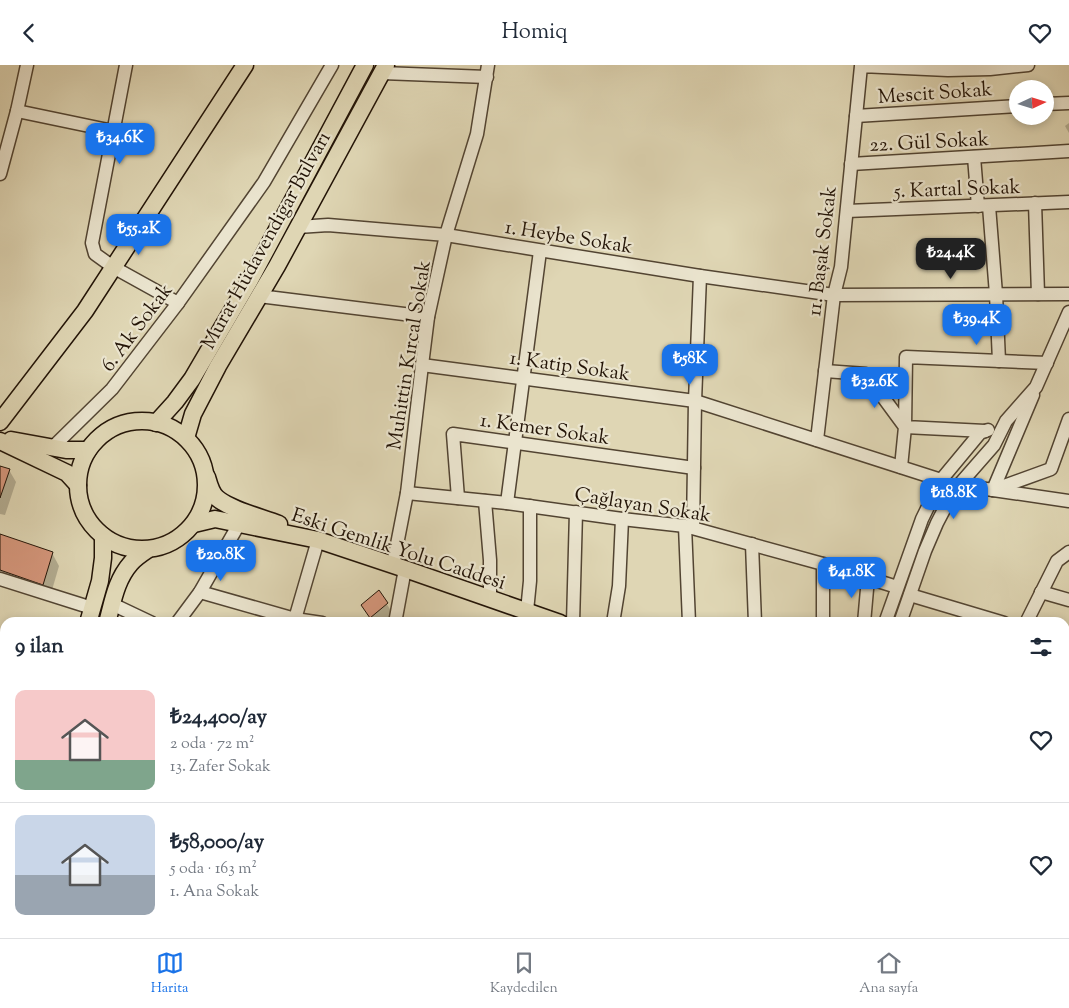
<!DOCTYPE html>
<html lang="tr">
<meta charset="utf-8">
<style>
:root{--surface:#fff;--page:#f2f2f3;--text:#1f2937;--muted:#747a83;--line:#e0e1e3;--accent:#1a73e8}
body{margin:0;font-family:"Sorts Mill Goudy",serif;background:var(--page);color:var(--text);height:100vh;display:flex;flex-direction:column;font-size:19px;white-space:nowrap}
*{box-sizing:border-box;margin:0}
p{font-size:16px;color:var(--muted)}
.icon{flex:none;width:28px;height:28px;fill:none;stroke:currentColor;stroke-width:2;stroke-linecap:round;stroke-linejoin:round}
.map{position:relative;flex:1;overflow:hidden}
.panel{position:absolute;left:0px;top:552px;width:1070px;height:321px;display:flex;flex-direction:column;background:var(--surface);border-radius:15px 15px 0 0;box-shadow:0 2px 8px #0003}
.panel>*{flex:none}
.needle{width:32px;rotate:86deg}
.fabs{position:absolute;left:1009px;top:15px;display:grid;gap:10px}
.fabs a{display:grid;place-items:center;width:45px;height:45px;border-radius:50%;background:var(--surface);box-shadow:0 2px 8px #0003;font-size:25px}
.price{position:absolute;translate:-50% -42px;padding:0 11px;border-radius:10px;background:var(--accent);color:#fff;font-size:16px;line-height:32px;filter:drop-shadow(0 1px 2px #0008)}
.price::after{content:'';position:absolute;left:50%;top:30px;width:15px;height:11px;margin-left:-8px;background:inherit;clip-path:polygon(0 0,100% 0,50% 100%)}
.price.selected{background:#222;color:#fff}
ul{padding:0;list-style:none}
li{display:flex;align-items:center;gap:15px;height:125px;padding:0 15px}
li+li{border-top:1px solid var(--line)}
li span{display:grid;place-items:center;flex:none;width:140px;height:100px;border-radius:10px;color:#555}
li>.icon{margin-inline-start:auto}
span .icon{width:60px;height:60px;fill:#fffc;stroke-width:1}
li b{font-size:21px}
h2{display:flex;justify-content:space-between;align-items:center;height:60px;padding:0 15px;font-size:21px}
header{display:flex;justify-content:space-between;align-items:center;height:65px;padding:0 15px;background:var(--surface);font-size:22px;font-weight:600}
.dock{display:flex;justify-content:space-around;align-items:center;height:70px;border-top:1px solid var(--line);background:var(--surface);font-size:14px;color:var(--muted)}
.dock a{display:grid;justify-items:center;gap:2px}
.dock .selected{color:var(--accent)}
.map>svg:first-child{display:block}
.shadow{fill:#0003}
.building{fill:#d5967b;stroke:#231407}
.lines{fill:none;stroke-linecap:round;stroke-linejoin:round}
.minor-casing{stroke:#524432;stroke-width:15}
.major-casing{stroke:#231407;stroke-width:19}
.minor{stroke:#eae4ce;stroke-width:12}
.major{stroke:#dfd6b4;stroke-width:16}
.labels{text-anchor:middle;stroke-width:4.5;stroke-linejoin:round;paint-order:stroke}
.street-label{font-size:20px;fill:#231407;stroke:#eae4ce}
</style>
<header><svg class="icon" aria-label="back" viewBox="0 0 24 24"><path d="M15 5l-7 7 7 7"/></svg>Homiq<svg class="icon" aria-label="heart" viewBox="0 0 24 24"><path d="M12 20l-8-8c-3-5 5-10 8-4 3-6 11-1 8 4z"/></svg></header>
<div class="map">
<svg width="1069" height="873" viewBox="0 0 1069 873">
<rect width="100%" height="100%" fill="#dfd6b4"/>
<filter id="stains"><feTurbulence type="fractalNoise" baseFrequency=".004" numOctaves="4"/><feColorMatrix values="0 0 0 0 .2 0 0 0 0 .09 0 0 0 0 .02 0 0 0 .5 -.17"/></filter>
<radialGradient id="worn" r=".72"><stop offset=".6" stop-color="#630" stop-opacity="0"/><stop offset="1" stop-color="#630" stop-opacity=".3"/></radialGradient>
<g class="shadow">
<polygon points="1069,58 1069,68 1065,61"/>
<polygon points="0,402 9,405 16,417 5,450 0,449"/>
<polygon points="0,471 52,488 59,501 50,532 0,515"/>
<polygon points="379,527 395,552 387,558 373,558 363,540"/>
<polygon points="77,869 122,869 120,873 75,873"/>
<polygon points="125,869 210,869 219,873 124,873"/>
</g>
<g class="building">
<polygon points="0,401 10,404 0,433"/>
<polygon points="0,469 53,487 43,520 0,505"/>
<polygon points="379,525 388,538 370,553 361,540"/>
<polygon points="76,869 93,869 102,873 74,873"/>
<polygon points="124,869 213,869 222,873 122,873"/>
</g>
<g class="lines">
<defs>
<g id="minor">
<polyline points="126,0 92,178 95,189 113,202 178,238"/>
<polyline points="382,8 487,12"/>
<polyline points="1045,39 1069,38"/>
<polyline points="17,46 113,66"/>
<polyline points="856,51 1018,41"/>
<polyline points="974,92 978,141"/>
<polyline points="851,99 1069,86"/>
<polyline points="0,109 17,46 27,0"/>
<polyline points="1035,138 1038,229"/>
<polyline points="989,141 996,229 999,296"/>
<polyline points="847,146 1069,137"/>
<polyline points="298,162 328,160 446,170 700,211 834,230 1069,229"/>
<polyline points="259,231 428,252"/>
<polyline points="422,300 695,336 941,415"/>
<polyline points="825,306 866,309 905,362 901,402"/>
<polyline points="985,366 905,362 906,292 1047,298"/>
<polyline points="817,375 834,230 841,202 861,1 948,5 990,4 1028,0"/>
<polyline points="52,383 112,324 178,238 264,117 332,0"/>
<polyline points="959,420 1069,436"/>
<polyline points="993,425 1051,404 1069,354"/>
<polyline points="993,425 1033,330"/>
<polyline points="407,428 507,438 622,454 685,461 823,499 897,522"/>
<polyline points="458,433 453,369 694,403"/>
<polyline points="485,436 490,495 490,533"/>
<polyline points="507,438 540,186"/>
<polyline points="685,461 689,558"/>
<polyline points="693,463 695,336 700,211"/>
<polyline points="752,479 755,558"/>
<polyline points="823,499 823,558"/>
<polyline points="393,500 407,428 422,300 428,252 446,170 477,69 488,0"/>
<polyline points="0,514 92,543"/>
<polyline points="200,527 295,554 322,558"/>
<polyline points="1041,527 1069,535"/>
<polyline points="910,530 1004,558"/>
<polyline points="112,539 152,558"/>
<polyline points="527,546 530,516 530,441"/>
<polyline points="295,554 318,475"/>
<polyline points="177,558 200,527 239,459"/>
<polyline points="395,558 405,504"/>
<polyline points="573,558 576,447"/>
<polyline points="613,558 619,521 622,454"/>
<polyline points="864,558 868,513"/>
<polyline points="885,558 922,454 941,415 980,368 988,365"/>
<polyline points="900,558 925,486 937,458 948,437 959,420 994,380 1006,356 1036,322 1069,247"/>
<polyline points="1026,558 1057,496 1069,487"/>
<polyline points="1065,575 1069,577"/>
<polyline points="1065,626 1069,627"/>
<polyline points="1065,672 1069,673"/>
<polyline points="0,739 5,742"/>
<polyline points="251,869 259,873"/>
<polyline points="615,869 615,873"/>
<polyline points="1064,869 1068,873"/>
<polyline points="720,873 720,869"/>
<polyline points="822,873 822,869"/>
<polyline points="884,873 885,869"/>
</g>
<g id="major">
<circle cx="142" cy="420" r="64"/>
<polyline points="0,357 85,246 245,0"/>
<polyline points="156,358 175,337 192,314 250,215 365,0"/>
<polyline points="186,373 193,349 218,301 277,201 386,0"/>
<polyline points="11,375 66,385 88,385"/>
<polyline points="0,376 67,408 78,420"/>
<path d="M207 412C209 419 211 428 217 433 231 445 261 452 279 459"/>
<polyline points="194,459 215,454 318,475 405,504 560,558"/>
<polyline points="88,558 100,516 103,493 103,471"/>
<path d="M107 558C113 536 116 515 131 498 135 493 141 489 147 485"/>
<polyline points="1065,728 1069,729"/>
<polyline points="0,858 5,842"/>
<polyline points="15,873 17,869"/>
</g>
</defs>
<use href="#minor" class="minor-casing"/>
<use href="#major" class="major-casing"/>
<use href="#minor" class="minor"/>
<use href="#major" class="major"/>
</g>
<g class="labels">
<g class="street-label">
<text transform="translate(935 27) rotate(-4)" y="7">Mescit Sokak</text>
<text transform="translate(929 76) rotate(-3)" y="7">22. Gül Sokak</text>
<text transform="translate(957 123) rotate(-2)" y="7">5. Kartal Sokak</text>
<text transform="translate(569 171) rotate(9)" y="7">1. Heybe Sokak</text>
<text transform="translate(265 175) rotate(-61)" y="7">Murat Hüdavendigar Bulvarı</text>
<text transform="translate(821 186) rotate(-83)" y="7">11. Başak Sokak</text>
<text transform="translate(136 262) rotate(-53)" y="7">6. Ak Sokak</text>
<text transform="translate(408 290) rotate(-81)" y="7">Muhittin Kırcal Sokak</text>
<text transform="translate(570 300) rotate(8)" y="7">1. Katip Sokak</text>
<text transform="translate(545 363) rotate(8)" y="7">1. Kemer Sokak</text>
<text transform="translate(643 439) rotate(9)" y="7">Çağlayan Sokak</text>
<text transform="translate(399 483) rotate(18)" y="7">Eski Gemlik Yolu Caddesi</text>
</g>
</g>
<rect width="100%" height="100%" filter="url(#stains)"/>
<rect width="100%" height="100%" fill="url(#worn)"/>
</svg>
<div class="fabs">
<a><svg class="needle" viewBox="-14 -14 28 28"><path d="M0-13l5 13h-10z" fill="#e53935"/><path d="M0 13l5-13h-10z" fill="#747a83"/></svg></a>
</div>
<b class="price" style="left:120px;top:100px">₺34.6K</b>
<b class="price" style="left:139px;top:191px">₺55.2K</b>
<b class="price selected" style="left:951px;top:215px">₺24.4K</b>
<b class="price" style="left:977px;top:281px">₺39.4K</b>
<b class="price" style="left:690px;top:321px">₺58K</b>
<b class="price" style="left:875px;top:344px">₺32.6K</b>
<b class="price" style="left:954px;top:455px">₺18.8K</b>
<b class="price" style="left:221px;top:517px">₺20.8K</b>
<b class="price" style="left:852px;top:534px">₺41.8K</b>
<section class="panel">
<h2>9 ilan<svg class="icon" aria-label="filters" viewBox="0 0 24 24"><path d="M4 7h16M4 17h16"/><circle cx="9" cy="7" r="2"/><circle cx="15" cy="17" r="2"/></svg></h2>
<ul>
<li><span style="background:linear-gradient(#f6c9c9 70%,#7fa58c 0)"><svg class="icon" aria-label="home" viewBox="0 0 24 24"><path d="M3 11l9-7 9 7M6 9v11h12V9"/></svg></span><div><b>₺24,400/ay</b><p>2 oda · 72 m²</p><p>13. Zafer Sokak</p></div><svg class="icon" aria-label="heart" viewBox="0 0 24 24"><path d="M12 20l-8-8c-3-5 5-10 8-4 3-6 11-1 8 4z"/></svg></li>
<li><span style="background:linear-gradient(#c9d6e8 60%,#9aa5b1 0)"><svg class="icon" aria-label="home" viewBox="0 0 24 24"><path d="M3 11l9-7 9 7M6 9v11h12V9"/></svg></span><div><b>₺58,000/ay</b><p>5 oda · 163 m²</p><p>1. Ana Sokak</p></div><svg class="icon" aria-label="heart" viewBox="0 0 24 24"><path d="M12 20l-8-8c-3-5 5-10 8-4 3-6 11-1 8 4z"/></svg></li>
</ul>
</section>
</div>
<nav class="dock">
<a class="selected"><svg class="icon" aria-label="map" viewBox="0 0 24 24"><path d="M3 6l6-2 6 2 6-2v14l-6 2-6-2-6 2zM9 4v14M15 6v14"/></svg>Harita</a>
<a><svg class="icon" aria-label="saved" viewBox="0 0 24 24"><path d="M7 4h10v16l-5-4-5 4z"/></svg>Kaydedilen</a>
<a><svg class="icon" aria-label="home" viewBox="0 0 24 24"><path d="M3 11l9-7 9 7M6 9v11h12V9"/></svg>Ana sayfa</a>
</nav>
